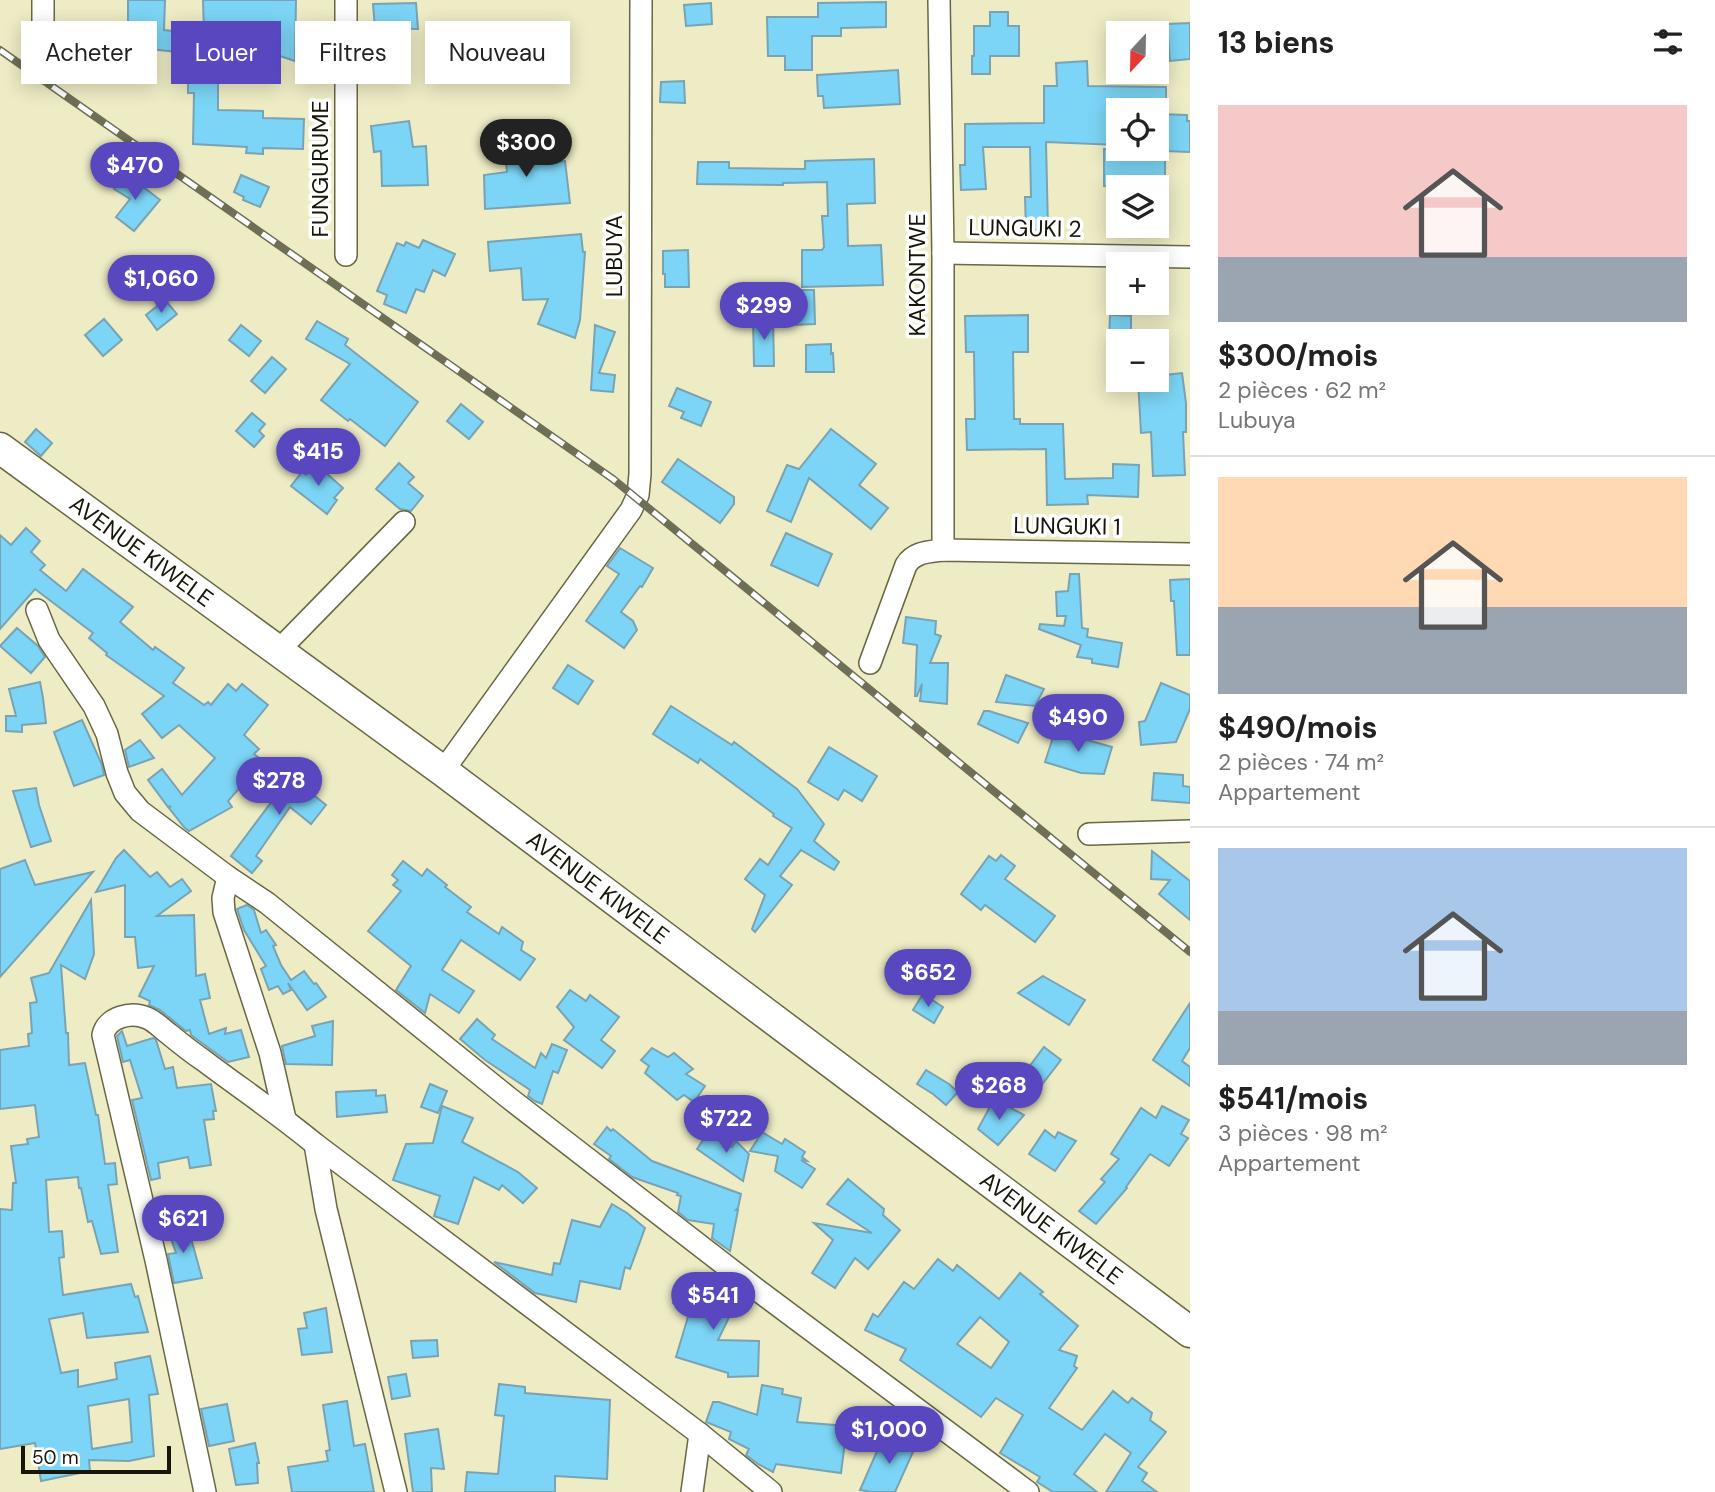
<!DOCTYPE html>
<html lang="fr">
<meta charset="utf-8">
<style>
:root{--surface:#fff;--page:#f2f2f2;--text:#222;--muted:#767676;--line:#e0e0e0;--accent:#5847bf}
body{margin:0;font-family:"DM Sans",sans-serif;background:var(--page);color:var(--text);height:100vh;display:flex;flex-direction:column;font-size:26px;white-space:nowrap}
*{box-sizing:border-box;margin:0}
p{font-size:23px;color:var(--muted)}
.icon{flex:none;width:38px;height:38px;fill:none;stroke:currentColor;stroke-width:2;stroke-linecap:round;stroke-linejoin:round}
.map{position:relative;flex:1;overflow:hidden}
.panel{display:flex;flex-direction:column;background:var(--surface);width:525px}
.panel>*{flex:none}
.guide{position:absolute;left:21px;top:21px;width:665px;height:63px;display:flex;gap:14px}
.needle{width:46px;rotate:202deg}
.tools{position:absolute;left:1106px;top:21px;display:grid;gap:14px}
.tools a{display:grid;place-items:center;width:63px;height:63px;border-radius:0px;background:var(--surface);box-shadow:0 4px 18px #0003;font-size:35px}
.scale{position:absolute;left:21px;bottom:18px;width:150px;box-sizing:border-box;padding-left:7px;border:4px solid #171608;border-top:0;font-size:19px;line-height:24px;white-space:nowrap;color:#171608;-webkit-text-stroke:5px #fff;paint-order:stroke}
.price{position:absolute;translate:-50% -60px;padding:0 16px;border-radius:24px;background:var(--accent);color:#fff;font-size:23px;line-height:46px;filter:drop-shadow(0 2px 4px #0008)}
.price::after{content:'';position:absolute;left:50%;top:42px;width:21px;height:16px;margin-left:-10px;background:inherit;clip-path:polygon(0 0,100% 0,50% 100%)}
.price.selected{background:#222;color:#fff}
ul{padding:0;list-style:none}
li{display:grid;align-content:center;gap:14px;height:371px;padding:0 28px}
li+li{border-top:2px solid var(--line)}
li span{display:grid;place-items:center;height:217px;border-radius:0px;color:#555}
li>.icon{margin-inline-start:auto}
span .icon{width:126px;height:126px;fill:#fffc;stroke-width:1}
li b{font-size:30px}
h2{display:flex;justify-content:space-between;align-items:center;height:84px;padding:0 28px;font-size:30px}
.tag{padding:0 24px;border-radius:0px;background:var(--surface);box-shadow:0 4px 18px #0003;font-size:24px;line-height:63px}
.tag.selected{background:var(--accent);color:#fff}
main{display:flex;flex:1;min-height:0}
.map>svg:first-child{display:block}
.building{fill:#7cd5f6;stroke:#79a3b3;stroke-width:2;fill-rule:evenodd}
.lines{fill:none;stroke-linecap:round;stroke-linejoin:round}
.street-casing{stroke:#696744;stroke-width:24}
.secondary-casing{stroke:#696744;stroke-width:33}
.street{stroke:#fff;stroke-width:21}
.secondary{stroke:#fff;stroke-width:30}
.rail-casing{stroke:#6f6e56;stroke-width:8}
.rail{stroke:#fff;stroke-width:5;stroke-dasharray:16;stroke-linecap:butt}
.labels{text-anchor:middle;stroke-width:7;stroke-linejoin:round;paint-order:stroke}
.street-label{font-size:23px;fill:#171608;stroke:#fff}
</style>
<main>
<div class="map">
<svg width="1190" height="1492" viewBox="0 0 1190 1492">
<rect width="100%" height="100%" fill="#eeecc5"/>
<g class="building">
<polygon points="128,0 165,0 164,30 172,31 172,36 214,37 204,33 203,0 296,0 295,61 244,44 243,47 218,38 218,110 263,111 263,118 304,119 303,149 263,148 263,154 246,153 247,147 193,144 194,93 188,93 188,53 119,46 121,26 128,26"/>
<polygon points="886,2 886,27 841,28 841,36 812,36 812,70 785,70 785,56 768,56 767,17 818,17 818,3"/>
<polygon points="416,3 418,29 375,28 373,4"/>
<polygon points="711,3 712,24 686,26 684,5"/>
<polygon points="990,12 1008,12 1008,26 1019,26 1019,56 990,56 990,74 972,74 972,56 974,56 974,26 990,26"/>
<polygon points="1190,23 1190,59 1170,61 1167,24"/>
<polygon points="519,31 545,32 545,51 519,51"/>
<polygon points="448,36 449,41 482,37 487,78 436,82 433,38"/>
<polygon points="1087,61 1088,86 1166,87 1166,110 1118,110 1118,145 1046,142 1048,229 1026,230 1025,197 1031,197 1030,147 983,147 986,189 961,190 960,165 965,165 965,124 1044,123 1044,86 1057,86 1056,63"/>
<polygon points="898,70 900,104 824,108 823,96 818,96 817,75"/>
<polygon points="684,81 685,103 660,102 661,82"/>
<polygon points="1157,114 1187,115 1187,121 1190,121 1190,152 1165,151 1165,187 1104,186 1104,149 1157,149"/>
<polygon points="409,121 413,147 426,146 428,185 382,186 381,151 374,152 371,126"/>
<polygon points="530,134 534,164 565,161 570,203 485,209 484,175 507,172 503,137"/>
<polygon points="874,159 875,203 847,204 848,246 881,245 883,285 802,287 802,250 822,250 824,247 822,216 828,216 827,182 783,183 783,185 697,184 698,162 729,162 729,168 805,169 805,161"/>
<polygon points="124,172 160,200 134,231 116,217 130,199 114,189"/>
<polygon points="241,175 269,187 260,207 243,200 244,197 234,192"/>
<polygon points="581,234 583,252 585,252 580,320 575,338 538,324 548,299 523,300 521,268 490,271 488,242"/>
<polygon points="423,240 455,254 445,276 433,270 424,292 416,289 406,313 384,304 387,295 377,291 397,243 404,246 406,242 419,248"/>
<polygon points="688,250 689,287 665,287 665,274 663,274 663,251"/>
<polygon points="793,290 814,290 815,324 793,325"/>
<polygon points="165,300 177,314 157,330 146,315"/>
<polygon points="1028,315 1028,352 1013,352 1014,419 1020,419 1020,424 1063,424 1065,479 1113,478 1113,464 1139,465 1138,497 1087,495 1088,504 1047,505 1046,449 967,450 966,419 975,419 974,352 966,352 965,316"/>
<polygon points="1110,315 1131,316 1131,341 1109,341"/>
<polygon points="753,318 773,318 774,366 754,366"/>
<polygon points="104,319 122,340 103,356 85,335"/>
<polygon points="317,321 348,339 345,345 418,402 385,446 350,419 348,421 321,400 350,364 306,339"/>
<polygon points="241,325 261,341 249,356 229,340"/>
<polygon points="595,325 615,332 599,373 615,375 613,392 591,390"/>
<polygon points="831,344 831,354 833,353 834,372 806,372 806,345"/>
<polygon points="272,357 286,369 265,393 251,381"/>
<polygon points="1182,373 1186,403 1186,432 1183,432 1185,475 1153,476 1151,432 1141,433 1138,380 1157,380 1157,376"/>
<polygon points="677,388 711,402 701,426 681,418 684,412 669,406"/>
<polygon points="461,404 483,422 469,439 447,421"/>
<polygon points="252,413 265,424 259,431 264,436 254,447 236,431"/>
<polygon points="36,429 52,443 41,456 25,442"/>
<polygon points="831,429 876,464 859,485 888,508 871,529 809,478 791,522 767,511 787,465 799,469"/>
<polygon points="678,459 734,497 734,504 720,523 662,482"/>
<polygon points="399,463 414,477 408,483 423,496 411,511 400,509 376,489"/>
<polygon points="316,464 343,488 334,498 337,500 327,514 291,486 302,472 306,475"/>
<polygon points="26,528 40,541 31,552 45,565 40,570 66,591 83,569 133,607 120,622 153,650 155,647 184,668 173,683 204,705 208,702 211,705 228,684 236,691 242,684 268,705 244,735 259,749 254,754 284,777 265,788 250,776 228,801 232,807 189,831 184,827 169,808 171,806 168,807 148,780 162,769 182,795 215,758 179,725 162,738 142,714 164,696 106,655 107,653 89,638 93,633 35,589 0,629 0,535 11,545"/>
<polygon points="786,533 832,554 818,586 771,565"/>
<polygon points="620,548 653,568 642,587 640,586 621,612 633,621 637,630 624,648 586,621 619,574 607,566"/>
<polygon points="1070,574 1079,574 1082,628 1088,629 1087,637 1122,643 1118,667 1092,663 1092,659 1077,657 1081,645 1039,629 1040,624 1064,626 1066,616 1057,616 1056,592 1068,591"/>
<polygon points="1190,579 1190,655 1177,655 1174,601 1171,601 1170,580"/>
<polygon points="906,617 936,621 935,634 941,636 930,663 948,663 947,704 920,701 922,684 917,696 915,696 917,645 903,643"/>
<polygon points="17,628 38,646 45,657 31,673 0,646"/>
<polygon points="568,665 593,681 578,704 553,688"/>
<polygon points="1006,675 1044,689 1035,706 996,702"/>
<polygon points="40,682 43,698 46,723 22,725 22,732 6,731 6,716 16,716 9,689"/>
<polygon points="1161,683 1190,695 1190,709 1176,742 1141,745 1139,722 1145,721"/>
<polygon points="671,706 732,745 734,742 797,789 824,824 814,841 839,862 834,870 801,850 780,876 792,885 755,932 752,929 765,895 745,879 760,859 768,865 792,828 773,816 774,814 700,759 698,763 653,734"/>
<polygon points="984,711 989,711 1028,723 1018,743 978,724"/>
<polygon points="82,720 102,765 104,775 74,786 54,732"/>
<polygon points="1055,731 1112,747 1104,774 1081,773 1045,762"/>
<polygon points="140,740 154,758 129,767 125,750"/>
<polygon points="829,747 877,776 862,801 844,790 838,800 808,782"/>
<polygon points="296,769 316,785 310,792 326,805 311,824 290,807 256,856 262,861 252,873 231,856"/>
<polygon points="1154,773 1183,775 1183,786 1190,787 1190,803 1152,800"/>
<polygon points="36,788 39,805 51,841 31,847 13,791"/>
<polygon points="124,850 150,877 157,872 170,887 182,879 191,891 157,916 194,915 196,976 205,974 210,998 200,1000 209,1034 226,1028 225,1034 241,1030 249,1057 228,1062 191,1035 190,1030 186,1031 160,1010 149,1005 150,1001 139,996 154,966 138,968 135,937 125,937 125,885 96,892 116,858"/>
<polygon points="1152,851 1190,881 1190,920 1159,894 1170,880 1151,879"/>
<polygon points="1001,855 1015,866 1005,879 1055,916 1035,942 985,905 981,910 961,894 989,856 996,861"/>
<polygon points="25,860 35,885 93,872 0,977 0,869"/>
<polygon points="403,861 422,876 427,869 447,885 445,887 471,907 467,912 499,934 502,927 523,942 521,950 535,959 520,980 461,940 442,970 474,991 459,1013 430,994 425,1013 396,990 411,966 368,931 401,891 393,885 398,880 392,875"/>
<path d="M91 900 94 954 85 979 61 965 66 1033H68L69 1065 85 1063 96 1115H98L105 1164 115 1163 117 1184 108 1185 118 1252 101 1254 92 1221 88 1222 81 1188H79L78 1177 46 1180 49 1232 62 1231 64 1257 59 1258 63 1295 131 1284 135 1297 138 1296 148 1332 87 1338 83 1313 49 1319 61 1373 78 1370V1387L117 1379 115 1363 150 1356 158 1394 149 1395 154 1456 129 1461 89 1460 90 1471 41 1481 35 1443 0 1449V1209L12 1210 13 1183H16L11 1146 28 1144 27 1139 39 1137 35 1105 0 1109V1050L29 1046 28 1034 32 1033 30 1003 37 1002 31 978 49 973ZM129 1399 132 1442 92 1449 88 1406Z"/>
<polygon points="247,905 254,910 261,933 266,930 276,945 273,946 281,965 291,980 304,971 314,984 316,983 326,997 307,1010 288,983 291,990 283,994 278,986 269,990 261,969 266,966 244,930 237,909"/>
<polygon points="1043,976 1085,1000 1069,1025 1018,993"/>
<polygon points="570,990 586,1001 590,995 619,1017 601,1040 615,1051 602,1068 564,1040 574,1027 557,1007"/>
<polygon points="923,994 943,1007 934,1023 913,1010"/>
<polygon points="1190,1003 1190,1048 1182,1061 1190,1067 1190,1086 1153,1060"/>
<polygon points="477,1019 495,1035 492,1039 535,1068 541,1053 546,1058 552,1044 567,1050 558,1073 553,1071 542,1104 535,1101 528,1096 530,1090 485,1060 460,1039"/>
<polygon points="333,1021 332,1065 286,1064 282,1046 315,1036 312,1026"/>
<polygon points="122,1031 127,1046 153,1038 156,1040 165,1069 173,1067 177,1088 211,1084 216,1111 213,1111 214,1119 204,1120 211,1165 190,1168 188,1157 158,1163 160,1178 151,1180 132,1100 142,1098 130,1060 123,1062 117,1036"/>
<polygon points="1044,1047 1061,1060 1037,1091 1020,1079"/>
<polygon points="652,1048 668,1057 674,1053 693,1069 686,1074 705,1086 694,1102 684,1095 677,1100 645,1073 649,1066 641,1060"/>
<polygon points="926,1070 949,1084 958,1092 946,1105 933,1094 917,1084"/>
<polygon points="430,1084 447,1091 438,1113 421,1107"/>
<polygon points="376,1090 376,1096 385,1095 387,1112 337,1117 336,1092"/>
<polygon points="994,1099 1024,1115 998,1145 978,1129"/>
<polygon points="442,1106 473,1118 462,1142 518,1172 537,1188 523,1203 502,1185 499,1190 474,1177 458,1224 434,1216 440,1196 393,1180 406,1144 433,1143"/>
<polygon points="1162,1106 1189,1120 1181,1134 1188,1138 1169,1166 1150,1154 1126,1187 1127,1188 1096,1224 1079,1211 1105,1182 1101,1179 1119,1159 1111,1154 1141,1108 1156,1118"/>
<polygon points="607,1127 611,1131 613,1129 652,1161 741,1194 738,1208 736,1210 738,1210 730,1251 712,1238 714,1224 688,1220 678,1212 681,1196 677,1195 678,1193 632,1177 609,1159 611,1156 594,1144"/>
<polygon points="1045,1130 1055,1138 1058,1132 1076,1141 1055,1171 1029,1154"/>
<polygon points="709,1131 732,1147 736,1141 749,1154 743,1181 697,1149"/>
<polygon points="762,1132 782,1144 785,1139 805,1152 802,1157 807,1161 801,1160 815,1169 802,1188 775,1171 778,1156 750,1151"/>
<polygon points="848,1179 884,1209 883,1215 900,1230 868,1269 855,1258 835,1288 812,1273 833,1240 814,1223 872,1233 827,1204"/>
<polygon points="612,1204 627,1213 645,1228 630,1269 625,1267 620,1289 580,1281 576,1302 535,1293 494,1262 552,1275 554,1263 560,1264 572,1220 600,1227"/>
<polygon points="187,1224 202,1278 174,1283 168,1254 176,1253 167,1227"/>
<path d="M938 1259 953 1271 957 1265 999 1299 1020 1273 1043 1292 1040 1294 1078 1326 1059 1350 1077 1356 1074 1366 1077 1368 1049 1408 1082 1430 1113 1391 1128 1403 1132 1398 1152 1413 1150 1420 1166 1432 1138 1467 1147 1473 1142 1481 1157 1492H1106L1131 1453 1105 1434 1074 1474 1097 1492H1053L1037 1482 1040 1477 1000 1453 1023 1415 996 1398 981 1417 900 1360 906 1349 865 1330 873 1314 878 1317 904 1282 914 1289ZM980 1317 1009 1342 991 1368 957 1344Z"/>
<polygon points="684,1276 738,1299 718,1340 759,1341 758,1376 728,1377 728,1373 676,1357 690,1310 673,1303"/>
<polygon points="326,1308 332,1352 302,1355 298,1329 307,1328 304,1313"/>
<polygon points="437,1340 438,1356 413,1358 411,1341"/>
<polygon points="406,1374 410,1396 392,1399 388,1377"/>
<polygon points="499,1384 525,1387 525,1393 610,1400 607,1479 555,1476 555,1492 465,1492 467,1472 498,1474 504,1416 495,1415"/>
<polygon points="762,1385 783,1389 782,1394 801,1398 797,1422 847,1426 841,1473 776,1464 773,1472 758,1464 746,1455 749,1449 729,1439 731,1432 706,1422 713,1402 719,1402 757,1415"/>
<polygon points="347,1401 354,1446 365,1444 374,1492 292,1492 288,1467 328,1461 326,1451 330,1450 323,1405"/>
<polygon points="227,1404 234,1441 209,1446 201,1409"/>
<polygon points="438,1429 444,1469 431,1468 432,1492 413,1492 405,1434"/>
<polygon points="904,1438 917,1443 895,1492 872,1492 860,1490 881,1442 890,1446 893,1439"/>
<polygon points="255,1443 259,1463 257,1463 258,1483 236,1485 229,1449"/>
</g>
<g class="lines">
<defs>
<g id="street">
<polyline points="43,0 43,48"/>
<polyline points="346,0 346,255"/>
<polyline points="939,0 943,253 943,550"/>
<polyline points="943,253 1190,257"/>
<polyline points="37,610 49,640 94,706 107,734 117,773 125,793 140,811 228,877 267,903 509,1098 756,1289 1028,1492"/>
<polyline points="278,651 404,522"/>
<path d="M870 663 906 565C914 552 928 552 943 550L1190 554"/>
<polyline points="443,771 631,510 638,495 640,474 641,0"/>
<polyline points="1089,834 1190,831"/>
<polyline points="228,877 223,898 224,912 270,1053 285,1119"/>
<polyline points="315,1144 326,1209 396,1492"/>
<path d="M205 1492 156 1260 103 1035C107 1017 131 1011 147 1018 155 1021 162 1029 169 1034 180 1043 191 1052 203 1060 240 1088 279 1114 315 1144L700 1434 771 1492"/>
<polyline points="692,1492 700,1434"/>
</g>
<g id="secondary">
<path id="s1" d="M0 448 443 771 1190 1332"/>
</g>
</defs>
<use href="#street" class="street-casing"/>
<use href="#secondary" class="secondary-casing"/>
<use href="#street" class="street"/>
<use href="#secondary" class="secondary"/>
<defs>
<polyline id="rail" points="0,50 613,479 1190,952"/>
</defs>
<use href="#rail" class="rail-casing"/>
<use href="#rail" class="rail"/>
</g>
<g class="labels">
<g class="street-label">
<text transform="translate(320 169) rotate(-90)" y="8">FUNGURUME</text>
<text transform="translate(1025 228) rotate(1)" y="8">LUNGUKI 2</text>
<text transform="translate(614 256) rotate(-90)" y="8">LUBUYA</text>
<text transform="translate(917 275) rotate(-90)" y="8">KAKONTWE</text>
<text transform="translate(1067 526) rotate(1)" y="8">LUNGUKI 1</text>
<text dy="8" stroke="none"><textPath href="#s1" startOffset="175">AVENUE KIWELE</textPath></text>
<text dy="8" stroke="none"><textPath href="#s1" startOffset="742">AVENUE KIWELE</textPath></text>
<text dy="8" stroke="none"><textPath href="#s1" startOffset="1309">AVENUE KIWELE</textPath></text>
</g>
</g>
</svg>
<div class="tools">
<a><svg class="needle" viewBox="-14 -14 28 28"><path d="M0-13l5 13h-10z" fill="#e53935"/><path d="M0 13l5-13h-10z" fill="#767676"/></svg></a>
<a><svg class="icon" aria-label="locate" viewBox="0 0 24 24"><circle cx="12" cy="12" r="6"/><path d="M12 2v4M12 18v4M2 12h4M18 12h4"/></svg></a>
<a><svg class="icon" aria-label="layers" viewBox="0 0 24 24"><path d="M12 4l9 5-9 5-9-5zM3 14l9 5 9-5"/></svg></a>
<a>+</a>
<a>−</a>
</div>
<div class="scale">50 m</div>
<b class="price selected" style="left:526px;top:179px">$300</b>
<b class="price" style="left:135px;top:202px">$470</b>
<b class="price" style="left:161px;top:315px">$1,060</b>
<b class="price" style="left:764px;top:342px">$299</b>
<b class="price" style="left:318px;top:488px">$415</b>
<b class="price" style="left:1078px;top:754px">$490</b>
<b class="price" style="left:279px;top:817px">$278</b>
<b class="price" style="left:928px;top:1009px">$652</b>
<b class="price" style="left:999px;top:1122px">$268</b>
<b class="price" style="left:726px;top:1155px">$722</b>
<b class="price" style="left:183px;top:1255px">$621</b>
<b class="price" style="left:713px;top:1332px">$541</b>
<b class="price" style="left:889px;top:1466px">$1,000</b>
<div class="guide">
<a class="tag">Acheter</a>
<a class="tag selected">Louer</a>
<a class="tag">Filtres</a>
<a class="tag">Nouveau</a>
</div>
</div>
<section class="panel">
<h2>13 biens<svg class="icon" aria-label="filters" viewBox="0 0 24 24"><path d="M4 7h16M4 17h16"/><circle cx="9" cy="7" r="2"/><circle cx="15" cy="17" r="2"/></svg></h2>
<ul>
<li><span style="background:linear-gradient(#f6c9c9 70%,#9aa5b1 0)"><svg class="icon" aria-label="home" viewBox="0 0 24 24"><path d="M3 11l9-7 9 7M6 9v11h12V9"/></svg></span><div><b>$300/mois</b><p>2 pièces · 62 m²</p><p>Lubuya</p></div></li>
<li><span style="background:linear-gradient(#ffd9b3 60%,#9aa5b1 0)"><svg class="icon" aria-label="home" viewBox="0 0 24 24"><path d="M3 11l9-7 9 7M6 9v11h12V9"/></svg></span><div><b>$490/mois</b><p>2 pièces · 74 m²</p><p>Appartement</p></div></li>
<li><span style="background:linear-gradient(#a9c7e8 75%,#9aa5b1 0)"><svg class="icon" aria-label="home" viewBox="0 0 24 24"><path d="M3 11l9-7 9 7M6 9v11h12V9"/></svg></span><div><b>$541/mois</b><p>3 pièces · 98 m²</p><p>Appartement</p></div></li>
</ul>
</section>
</main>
